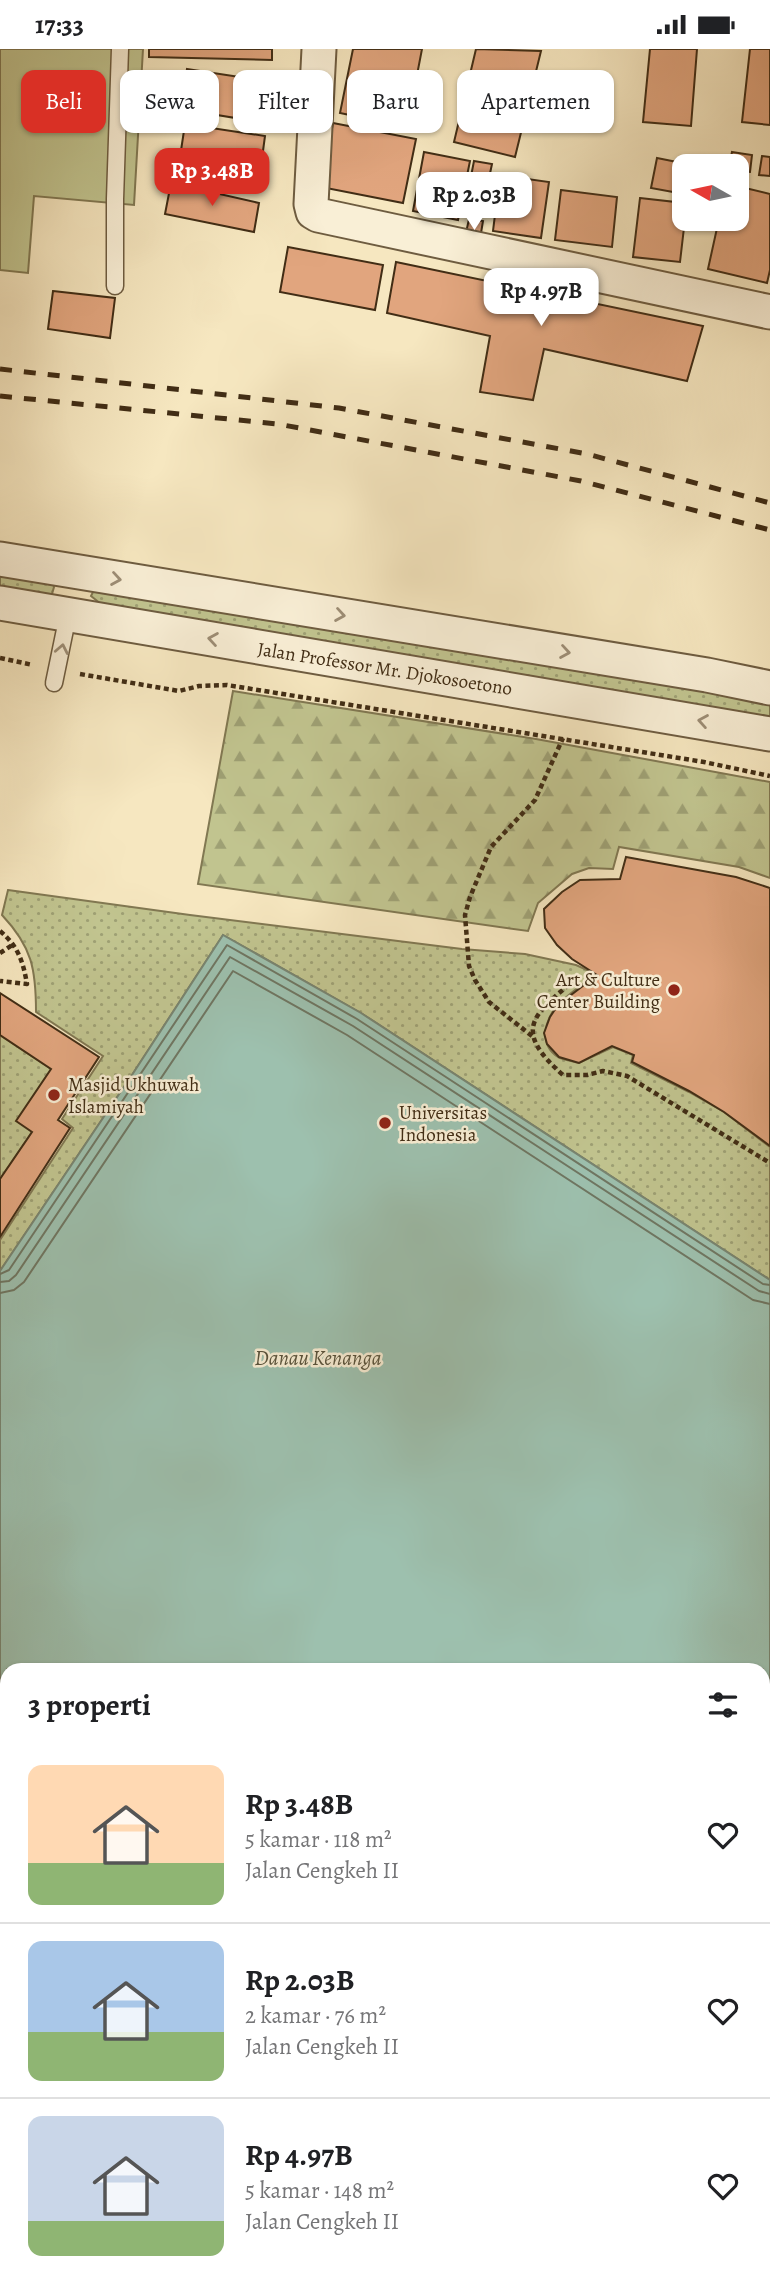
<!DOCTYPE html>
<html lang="id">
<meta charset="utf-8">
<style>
:root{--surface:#fff;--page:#f6f6f6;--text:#202124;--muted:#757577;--line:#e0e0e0;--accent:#d93025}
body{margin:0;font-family:Alegreya,serif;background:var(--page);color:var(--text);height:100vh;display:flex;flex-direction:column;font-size:26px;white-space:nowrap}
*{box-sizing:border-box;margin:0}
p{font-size:23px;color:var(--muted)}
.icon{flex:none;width:38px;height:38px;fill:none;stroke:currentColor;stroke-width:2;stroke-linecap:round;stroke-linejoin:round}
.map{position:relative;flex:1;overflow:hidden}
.sheet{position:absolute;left:0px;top:1614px;width:770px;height:625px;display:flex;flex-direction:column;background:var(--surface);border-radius:21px 21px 0 0;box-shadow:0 2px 5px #0004}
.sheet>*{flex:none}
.guide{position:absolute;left:21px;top:21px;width:728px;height:63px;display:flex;gap:14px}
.needle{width:46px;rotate:279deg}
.fabs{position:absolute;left:672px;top:105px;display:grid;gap:14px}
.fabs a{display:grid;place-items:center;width:77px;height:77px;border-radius:14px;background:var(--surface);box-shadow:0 2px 5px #0004;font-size:35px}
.price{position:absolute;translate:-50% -60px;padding:0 16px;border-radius:14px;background:#fff;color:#222;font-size:23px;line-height:46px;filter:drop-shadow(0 2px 4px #0008)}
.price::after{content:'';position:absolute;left:50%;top:42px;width:21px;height:16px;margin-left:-10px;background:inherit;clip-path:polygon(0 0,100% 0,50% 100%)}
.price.on{background:var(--accent);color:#fff}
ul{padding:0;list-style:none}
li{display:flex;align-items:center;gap:21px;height:175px;padding:0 28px}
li+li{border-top:2px solid var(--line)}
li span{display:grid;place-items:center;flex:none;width:196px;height:140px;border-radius:14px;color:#555}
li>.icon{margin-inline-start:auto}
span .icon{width:84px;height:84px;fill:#fffc;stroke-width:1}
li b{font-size:30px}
h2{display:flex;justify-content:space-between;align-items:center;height:84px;padding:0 28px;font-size:30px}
.chip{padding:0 24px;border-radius:14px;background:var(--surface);box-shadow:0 2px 5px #0004;font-size:24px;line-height:63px}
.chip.on{background:var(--accent);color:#fff}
.status{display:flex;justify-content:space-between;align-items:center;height:49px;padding:0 35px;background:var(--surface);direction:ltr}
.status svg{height:19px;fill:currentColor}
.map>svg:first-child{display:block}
.grass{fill:url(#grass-dots);stroke:#817852;stroke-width:2}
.forest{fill:url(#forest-firs);stroke:#817852;stroke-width:2}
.pitch{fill:#c1c48f;stroke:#817852;stroke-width:2}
.water{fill:#9dc0ae;stroke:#788571;stroke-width:2}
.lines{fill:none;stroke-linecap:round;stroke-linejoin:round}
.shore{stroke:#6f7662;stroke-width:2}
.building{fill:#e1a57e;stroke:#412d15;stroke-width:2}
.lane-casing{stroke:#6e5c40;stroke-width:19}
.street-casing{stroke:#6e5c40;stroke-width:37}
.path{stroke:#412d15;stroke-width:4.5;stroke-dasharray:5 3.5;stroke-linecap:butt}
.lane{stroke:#f9efd6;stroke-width:16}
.street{stroke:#f9efd6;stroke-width:33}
.rail{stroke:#412d15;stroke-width:5;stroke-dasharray:12 12;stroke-linecap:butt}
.oneway{stroke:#9d8e76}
.poi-dot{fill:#8f2418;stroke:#f9efd6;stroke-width:2.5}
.labels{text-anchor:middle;stroke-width:5;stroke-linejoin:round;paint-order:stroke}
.street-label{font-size:19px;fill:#412d15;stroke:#f9efd6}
.poi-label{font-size:19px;fill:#412d15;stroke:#f9efd6;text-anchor:start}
.water-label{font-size:21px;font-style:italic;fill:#58523b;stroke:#f9efd6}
</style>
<div class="status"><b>17:33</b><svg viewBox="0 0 49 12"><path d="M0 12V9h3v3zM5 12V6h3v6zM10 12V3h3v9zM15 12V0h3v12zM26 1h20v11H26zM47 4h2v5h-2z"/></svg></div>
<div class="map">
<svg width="770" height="2237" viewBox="0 0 770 2237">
<defs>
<pattern id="grass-dots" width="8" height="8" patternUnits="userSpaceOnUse" patternTransform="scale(1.75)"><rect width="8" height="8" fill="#c1c48f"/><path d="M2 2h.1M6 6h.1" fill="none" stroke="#9ea074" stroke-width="1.8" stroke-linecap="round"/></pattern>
<pattern id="forest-firs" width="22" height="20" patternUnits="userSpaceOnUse" patternTransform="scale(1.75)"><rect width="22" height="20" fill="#c1c48f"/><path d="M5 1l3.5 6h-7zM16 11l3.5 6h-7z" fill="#9ea074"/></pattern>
</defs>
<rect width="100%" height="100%" fill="#f6e7c0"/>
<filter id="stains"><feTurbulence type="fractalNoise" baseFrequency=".00286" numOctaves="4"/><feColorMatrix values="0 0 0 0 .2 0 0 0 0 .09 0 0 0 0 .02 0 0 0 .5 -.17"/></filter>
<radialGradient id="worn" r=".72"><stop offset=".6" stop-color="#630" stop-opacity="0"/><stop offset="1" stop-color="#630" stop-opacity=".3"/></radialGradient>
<g class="grass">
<polygon points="0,520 52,532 54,538 52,545 44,549 0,542"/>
<polygon points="95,539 770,652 770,669 101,555 91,547"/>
<path d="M8 841 190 866 462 900 525 905 576 916 596 925C584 935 569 944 558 956 544 971 539 996 558 1008 564 1011 573 1012 579 1014L613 998 633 1006 631 1014 689 1043 724 1063 770 1098V1231L361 964 223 886 132 1026 0 1222V1191L73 1079 62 1070 103 1007 36 963C36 920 32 898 2 866Z"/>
<polygon points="0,986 51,1020 32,1083 0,1130"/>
<polygon points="763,2199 770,2210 770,2237 696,2237 704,2231 763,2231"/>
<polygon points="86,2231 226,2231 251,2237 119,2237"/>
<polygon points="313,2231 601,2231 593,2237 309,2237"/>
</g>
<polygon class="forest" points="233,642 536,690 770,733 770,829 739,818 619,798 613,820 589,819 572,825 538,854 528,882 198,835"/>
<polygon class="pitch" points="0,0 143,0 134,156 34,147 28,224 0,221"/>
<polygon class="water" points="223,886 361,964 770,1231 770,1680 763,1683 763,1620 7,1620 7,2172 0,2168 0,1222 132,1026"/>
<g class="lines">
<g class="shore">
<polyline points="0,1225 9,1221 227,896 357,970 763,1235 770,1236"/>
<polyline points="0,1233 9,1232 16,1226 230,908 353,977 759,1242 770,1245"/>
<polyline points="0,1244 14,1241 24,1233 233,922 347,986 753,1251 770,1255"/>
</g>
</g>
<g class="building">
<polygon points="149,0 272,0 272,11 149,8"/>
<polygon points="353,0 422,0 407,78 340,64"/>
<polygon points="476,0 541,2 515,108 454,93"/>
<polygon points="650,0 697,0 691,77 643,73"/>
<polygon points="750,0 770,0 770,76 742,73"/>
<polygon points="187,20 272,33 266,74 180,60"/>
<polygon points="333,74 416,90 403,154 321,138"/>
<polygon points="185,75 265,87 258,139 177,128"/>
<polygon points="424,103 470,112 458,171 413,162"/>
<polygon points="732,103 752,106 750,123 737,122 737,117 729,117"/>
<polygon points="762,107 770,108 770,127 759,126"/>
<polygon points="657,109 697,117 684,117 684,145 651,139"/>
<polygon points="474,112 492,115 482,162 465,158"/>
<polygon points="500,126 549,133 541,189 493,182"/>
<polygon points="171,134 259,154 254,183 165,165"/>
<polygon points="737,137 770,145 770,221 767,234 708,220 719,170 737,170"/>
<polygon points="561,141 617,148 612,198 555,191"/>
<polygon points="640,149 684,154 685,170 680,213 633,208"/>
<polygon points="469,170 483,172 479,196 464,193"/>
<polygon points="288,198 383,216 375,261 280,243"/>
<polygon points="396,213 703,277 687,332 544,300 533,351 480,343 490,287 387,264"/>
<polygon points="53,242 115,249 110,289 48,280"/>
<polygon points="626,808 736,828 770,839 770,1097 724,1063 689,1042 632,1013 634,1006 612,997 579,1014 559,1008 547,995 544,984 550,968 558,956 597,926 572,910 557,896 545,879 544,860 562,843 580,831 620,830"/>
<polygon points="0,944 99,1008 58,1071 70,1079 0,1188 0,1130 32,1083 16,1072 51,1020 0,986"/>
<polygon points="770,1683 770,2085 763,2075 763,1917 767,1914 763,1910 763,1687"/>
<polygon points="763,2106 770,2115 770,2190 763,2180"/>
<polygon points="608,2231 676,2231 668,2237 599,2237"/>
</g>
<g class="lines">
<defs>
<g id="lane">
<polyline points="115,237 115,150 120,0"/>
<polyline points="54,634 68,566"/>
</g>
<g id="street">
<polyline points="319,0 311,155 313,163 318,166 770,263"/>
<polyline points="0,510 707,626 770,639"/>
<polyline points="0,554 770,685"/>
</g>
</defs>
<use href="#lane" class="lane-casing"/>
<use href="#street" class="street-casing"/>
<g class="path">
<polyline points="0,609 33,616"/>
<polyline points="80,625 179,642 199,637 227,636 704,713 770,727"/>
<path d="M0 882C18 897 23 912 27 935L0 932"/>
<polyline points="0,904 14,895"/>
<path d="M576 930C532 966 512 981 563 1026H587L603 1022 627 1027 770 1114"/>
<polyline points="532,987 489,953 475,931 469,917 465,866 470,848 491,798 535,751 563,689"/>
<polyline points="0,2208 7,2215"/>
<polyline points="24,2231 27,2234 44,2237"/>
<polyline points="427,2237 432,2231"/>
</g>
<use href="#lane" class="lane"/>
<use href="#street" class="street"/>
<g class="rail">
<polyline points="0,320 339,359 587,405 770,454"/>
<polyline points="0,347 278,375 581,432 770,481"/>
</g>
</g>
<defs><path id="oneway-chevron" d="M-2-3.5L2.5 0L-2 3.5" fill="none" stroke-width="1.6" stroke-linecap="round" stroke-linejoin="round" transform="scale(1.75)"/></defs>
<g class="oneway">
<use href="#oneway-chevron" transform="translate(116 530) rotate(9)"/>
<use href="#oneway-chevron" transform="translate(340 566) rotate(9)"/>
<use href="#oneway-chevron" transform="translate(213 590) rotate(-171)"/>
<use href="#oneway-chevron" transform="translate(62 600) rotate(-79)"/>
<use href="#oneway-chevron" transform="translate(565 603) rotate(9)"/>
<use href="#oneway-chevron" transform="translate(703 672) rotate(-170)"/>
</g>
<g class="poi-dot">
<circle cx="674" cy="941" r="7"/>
<circle cx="54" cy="1046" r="7"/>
<circle cx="385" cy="1074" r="7"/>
</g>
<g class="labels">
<g class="street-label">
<text transform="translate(385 619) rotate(9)" y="7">Jalan Professor Mr. Djokosoetono</text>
</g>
<g class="poi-label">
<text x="660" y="937" text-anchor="end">Art &amp; Culture<tspan x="660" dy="22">Center Building</tspan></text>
<text x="68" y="1042">Masjid Ukhuwah<tspan x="68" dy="22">Islamiyah</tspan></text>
<text x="399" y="1070">Universitas<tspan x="399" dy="22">Indonesia</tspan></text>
</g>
<g class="water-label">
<text x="318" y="1316">Danau Kenanga</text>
</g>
</g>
<rect width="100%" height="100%" filter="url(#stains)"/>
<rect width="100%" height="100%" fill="url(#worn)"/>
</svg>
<div class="fabs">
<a><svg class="needle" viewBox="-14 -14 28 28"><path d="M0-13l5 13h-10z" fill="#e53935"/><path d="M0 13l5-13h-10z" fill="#757577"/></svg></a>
</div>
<b class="price on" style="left:212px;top:159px">Rp 3.48B</b>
<b class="price" style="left:474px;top:183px">Rp 2.03B</b>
<b class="price" style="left:541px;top:279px">Rp 4.97B</b>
<div class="guide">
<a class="chip on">Beli</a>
<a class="chip">Sewa</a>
<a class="chip">Filter</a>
<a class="chip">Baru</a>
<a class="chip">Apartemen</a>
</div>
<section class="sheet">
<h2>3 properti<svg class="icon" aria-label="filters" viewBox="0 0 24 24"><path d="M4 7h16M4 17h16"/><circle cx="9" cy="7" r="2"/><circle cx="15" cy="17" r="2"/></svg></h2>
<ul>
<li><span style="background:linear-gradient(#ffd9b3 70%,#8fb573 0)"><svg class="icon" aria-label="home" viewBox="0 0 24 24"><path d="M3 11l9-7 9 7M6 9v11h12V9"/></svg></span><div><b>Rp 3.48B</b><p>5 kamar · 118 m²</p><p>Jalan Cengkeh II</p></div><svg class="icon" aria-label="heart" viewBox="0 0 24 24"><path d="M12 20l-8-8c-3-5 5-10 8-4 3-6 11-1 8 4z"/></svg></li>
<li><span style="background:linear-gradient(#a9c7e8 65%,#8fb573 0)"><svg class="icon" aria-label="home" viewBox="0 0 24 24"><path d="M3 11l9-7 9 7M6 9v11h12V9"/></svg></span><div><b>Rp 2.03B</b><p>2 kamar · 76 m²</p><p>Jalan Cengkeh II</p></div><svg class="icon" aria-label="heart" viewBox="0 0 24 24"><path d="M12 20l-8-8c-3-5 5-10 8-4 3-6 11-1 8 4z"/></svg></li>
<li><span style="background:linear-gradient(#c9d6e8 75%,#8fb573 0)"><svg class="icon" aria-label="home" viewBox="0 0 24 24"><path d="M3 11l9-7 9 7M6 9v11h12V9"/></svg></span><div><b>Rp 4.97B</b><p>5 kamar · 148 m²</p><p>Jalan Cengkeh II</p></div><svg class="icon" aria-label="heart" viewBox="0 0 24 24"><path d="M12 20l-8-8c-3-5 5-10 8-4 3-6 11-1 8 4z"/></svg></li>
</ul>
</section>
</div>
